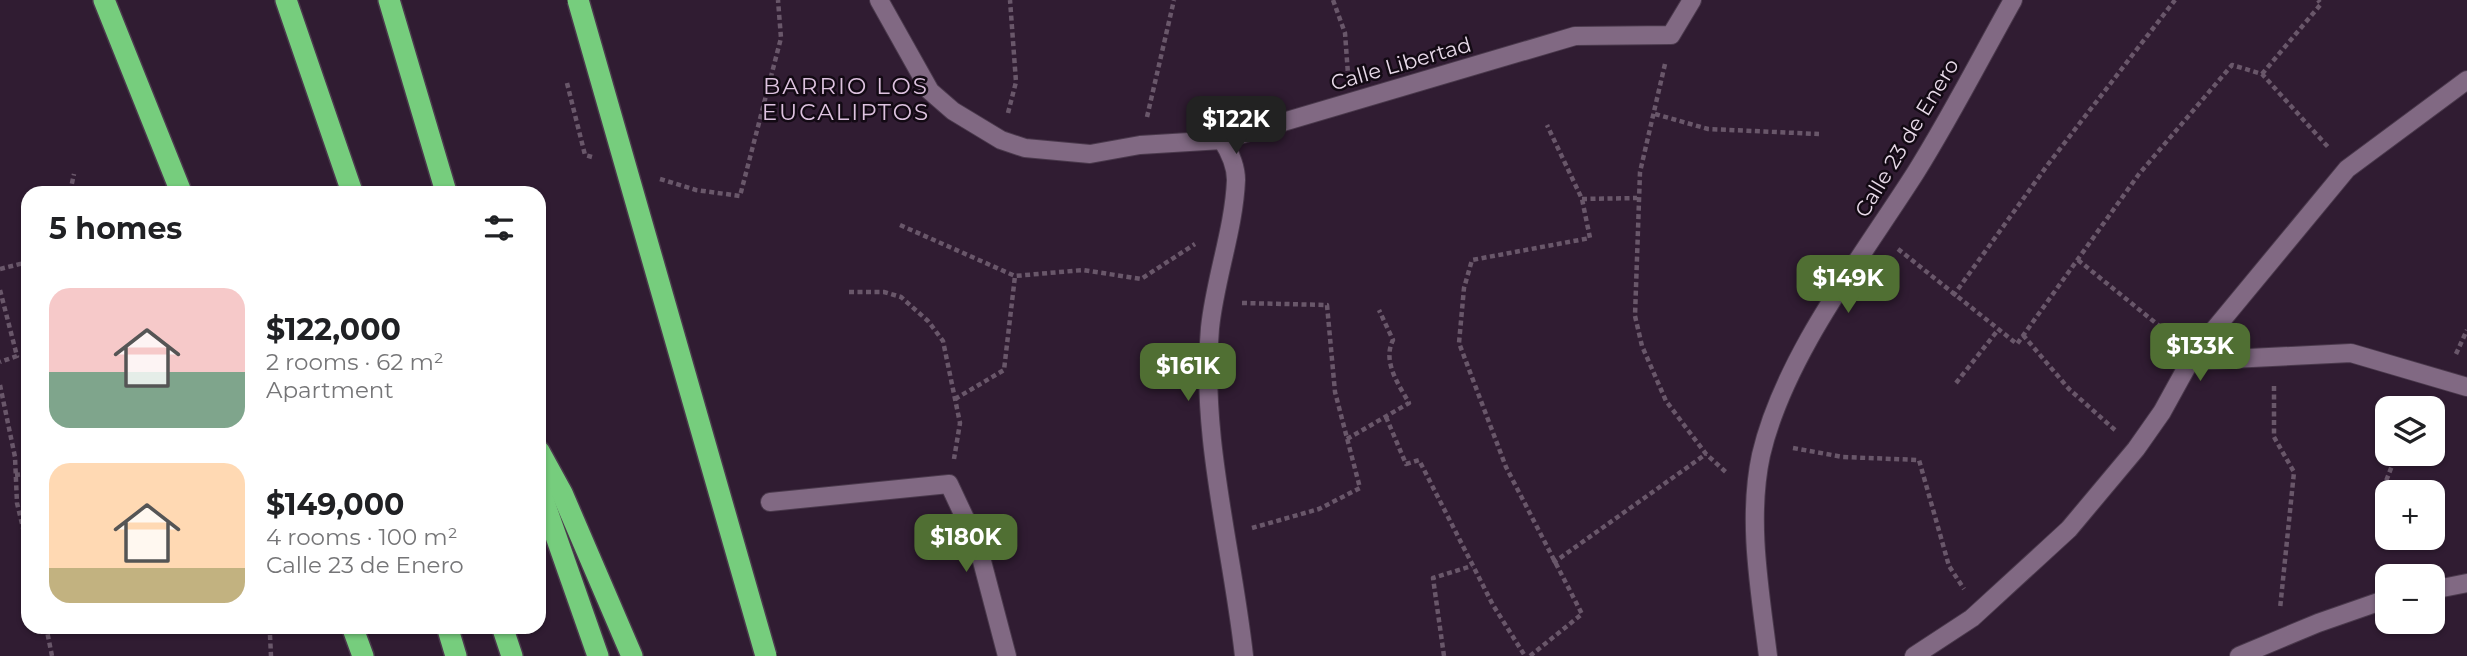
<!DOCTYPE html>
<meta charset="utf-8">
<style>
:root{--surface:#fff;--page:#f2f2f2;--text:#202124;--muted:#757577;--accent:#506f33}
body{margin:0;font-family:Montserrat,sans-serif;background:var(--page);color:var(--text);height:100vh;display:flex;flex-direction:column;font-size:26px;white-space:nowrap}
*{box-sizing:border-box;margin:0}
p{font-size:23px;color:var(--muted)}
.icon{flex:none;width:38px;height:38px;fill:none;stroke:currentColor;stroke-width:2;stroke-linecap:round;stroke-linejoin:round}
.map{position:relative;flex:1;overflow:hidden}
.side{position:absolute;left:21px;top:186px;width:525px;height:448px;display:flex;flex-direction:column;background:var(--surface);border-radius:21px;box-shadow:0 2px 5px #0004}
.side>*{flex:none}
.buttons{position:absolute;left:2375px;top:396px;display:grid;gap:14px}
.buttons a{display:grid;place-items:center;width:70px;height:70px;border-radius:14px;background:var(--surface);box-shadow:0 2px 5px #0004;font-size:35px}
.price{position:absolute;translate:-50% -60px;padding:0 16px;border-radius:14px;background:var(--accent);color:#fff;font-size:23px;line-height:46px;filter:drop-shadow(0 2px 4px #0008)}
.price::after{content:'';position:absolute;left:50%;top:42px;width:21px;height:16px;margin-left:-10px;background:inherit;clip-path:polygon(0 0,100% 0,50% 100%)}
.price.active{background:#222;color:#fff}
ul{padding:0;list-style:none}
li{display:flex;align-items:center;gap:21px;height:175px;padding:0 28px}
li span{display:grid;place-items:center;flex:none;width:196px;height:140px;border-radius:21px;color:#555}
li>.icon{margin-inline-start:auto}
span .icon{width:84px;height:84px;fill:#fffc;stroke-width:1}
li b{font-size:30px}
h2{display:flex;justify-content:space-between;align-items:center;height:84px;padding:0 28px;font-size:30px}
.map>svg:first-child{display:block}
.lines{fill:none;stroke-linecap:round;stroke-linejoin:round}
.street-casing{stroke:#4a394c;stroke-width:20}
.highway-casing{stroke:#4a394c;stroke-width:24}
.path{stroke:#69576a;stroke-width:4.5;stroke-dasharray:5 3.5;stroke-linecap:butt}
.street{stroke:#816983;stroke-width:18}
.highway{stroke:#76cd7d;stroke-width:21}
.highway-bridge-casing{stroke:#4a394c;stroke-width:24;stroke-linecap:butt}
.highway-bridge{stroke:#76cd7d;stroke-width:21}
.labels{text-anchor:middle;stroke-width:5;stroke-linejoin:round;paint-order:stroke}
.street-label{font-size:21px;fill:#e8dae9;stroke:#130a14}
.neighbourhood-label{font-size:23px;letter-spacing:2px;fill:#ddc2df;stroke:#130a14}
</style>
<div class="map">
<svg width="2467" height="656" viewBox="0 0 2467 656">
<rect width="100%" height="100%" fill="#301c32"/>
<g class="lines">
<defs>
<g id="street">
<polyline points="879,0 930,91 953,111 1001,140 1025,148 1090,154 1140,145 1222,140 1575,36 1671,35 1692,0"/>
<path d="M1222 140C1229 151 1236 167 1236 180 1234 229 1215 279 1210 328 1200 437 1232 547 1244 656"/>
<polyline points="2190,361 2351,353 2467,387"/>
<polyline points="770,502 949,484 978,546 1007,656"/>
<polyline points="2432,590 2467,583"/>
<path d="M1768 656C1760 591 1747 520 1761 455 1784 356 1862 257 1916 172 1951 116 1981 57 2013 0"/>
<polyline points="1914,656 1972,618 2069,529 2136,449 2162,412 2194,354 2347,169 2467,80"/>
<polyline points="2239,656 2318,623 2387,599"/>
</g>
<g id="highway">
<polyline points="104,0 181,192"/>
<polyline points="286,0 352,192"/>
<polyline points="389,0 446,192"/>
<polyline points="539,451 562,493 632,656"/>
<polyline points="539,488 598,656"/>
<polyline points="352,626 363,656"/>
<polyline points="447,626 456,656"/>
<polyline points="502,626 512,656"/>
</g>
</defs>
<use href="#street" class="street-casing"/>
<use href="#highway" class="highway-casing"/>
<g class="path">
<polyline points="1333,0 1345,33 1348,74"/>
<polyline points="1665,64 1640,172 1635,316 1642,346 1666,401 1706,454 1728,474"/>
<polyline points="2262,74 2321,4 2318,0"/>
<polyline points="567,83 585,155 592,157"/>
<polyline points="1008,113 1016,82 1010,0"/>
<polyline points="1655,114 1708,129 1819,134"/>
<polyline points="1147,117 1174,0"/>
<polyline points="660,179 696,190 740,196 781,38 778,0"/>
<polyline points="70,192 74,174"/>
<polyline points="1582,199 1637,198"/>
<polyline points="900,225 1015,276 1083,270 1141,279 1195,244"/>
<polyline points="1898,249 2017,344 2139,174 2232,65 2262,74 2328,147"/>
<polyline points="2078,260 2173,337"/>
<polyline points="0,269 28,262"/>
<polyline points="0,290 17,356 0,362"/>
<polyline points="849,292 884,292 901,297 928,321 943,341 960,423 954,459"/>
<polyline points="1953,296 2049,163 2175,0"/>
<polyline points="1242,303 1327,305 1335,392 1360,488 1319,509 1252,528"/>
<polyline points="2023,335 2069,389 2115,430"/>
<polyline points="2456,354 2467,330"/>
<polyline points="1956,383 1998,330"/>
<polyline points="0,385 15,457 17,503 28,549"/>
<polyline points="2274,386 2274,437 2294,472 2280,609"/>
<polyline points="955,399 1004,370 1015,276"/>
<polyline points="1386,417 1406,464 1419,460 1493,605 1525,656"/>
<path d="M1347 439 1409 403C1399 385 1382 362 1393 340L1379 310"/>
<polyline points="1793,448 1843,457 1919,460 1949,566 1964,589"/>
<polyline points="15,475 28,474"/>
<polyline points="2377,504 2397,453"/>
<polyline points="1553,563 1706,454"/>
<polyline points="46,626 52,656"/>
<polyline points="270,635 271,656"/>
<polyline points="1444,656 1433,578 1472,566"/>
<polyline points="1530,656 1582,614 1506,467 1459,343 1464,288 1472,260 1590,238 1582,199 1547,125"/>
</g>
<use href="#street" class="street"/>
<use href="#highway" class="highway"/>
<defs>
<polyline id="highway-bridge" points="578,0 766,656"/>
</defs>
<use href="#highway-bridge" class="highway-bridge-casing"/>
<use href="#highway-bridge" class="highway-bridge"/>
</g>
<g class="labels">
<g class="street-label">
<text transform="translate(1401 64) rotate(-16)" y="7">Calle Libertad</text>
<text transform="translate(1907 138) rotate(-59)" y="7">Calle 23 de Enero</text>
</g>
<g class="neighbourhood-label">
<text x="846" y="94">BARRIO LOS<tspan x="846" dy="26">EUCALIPTOS</tspan></text>
</g>
</g>
</svg>
<div class="buttons">
<a><svg class="icon" aria-label="layers" viewBox="0 0 24 24"><path d="M12 4l9 5-9 5-9-5zM3 14l9 5 9-5"/></svg></a>
<a>+</a>
<a>−</a>
</div>
<b class="price active" style="left:1236px;top:156px">$122K</b>
<b class="price" style="left:1848px;top:315px">$149K</b>
<b class="price" style="left:2200px;top:383px">$133K</b>
<b class="price" style="left:1188px;top:403px">$161K</b>
<b class="price" style="left:966px;top:574px">$180K</b>
<section class="side">
<h2>5 homes<svg class="icon" aria-label="filters" viewBox="0 0 24 24"><path d="M4 7h16M4 17h16"/><circle cx="9" cy="7" r="2"/><circle cx="15" cy="17" r="2"/></svg></h2>
<ul>
<li><span style="background:linear-gradient(#f6c9c9 60%,#7fa58c 0)"><svg class="icon" aria-label="home" viewBox="0 0 24 24"><path d="M3 11l9-7 9 7M6 9v11h12V9"/></svg></span><div><b>$122,000</b><p>2 rooms · 62 m²</p><p>Apartment</p></div></li>
<li><span style="background:linear-gradient(#ffd9b3 75%,#c2b280 0)"><svg class="icon" aria-label="home" viewBox="0 0 24 24"><path d="M3 11l9-7 9 7M6 9v11h12V9"/></svg></span><div><b>$149,000</b><p>4 rooms · 100 m²</p><p>Calle 23 de Enero</p></div></li>
</ul>
</section>
</div>
